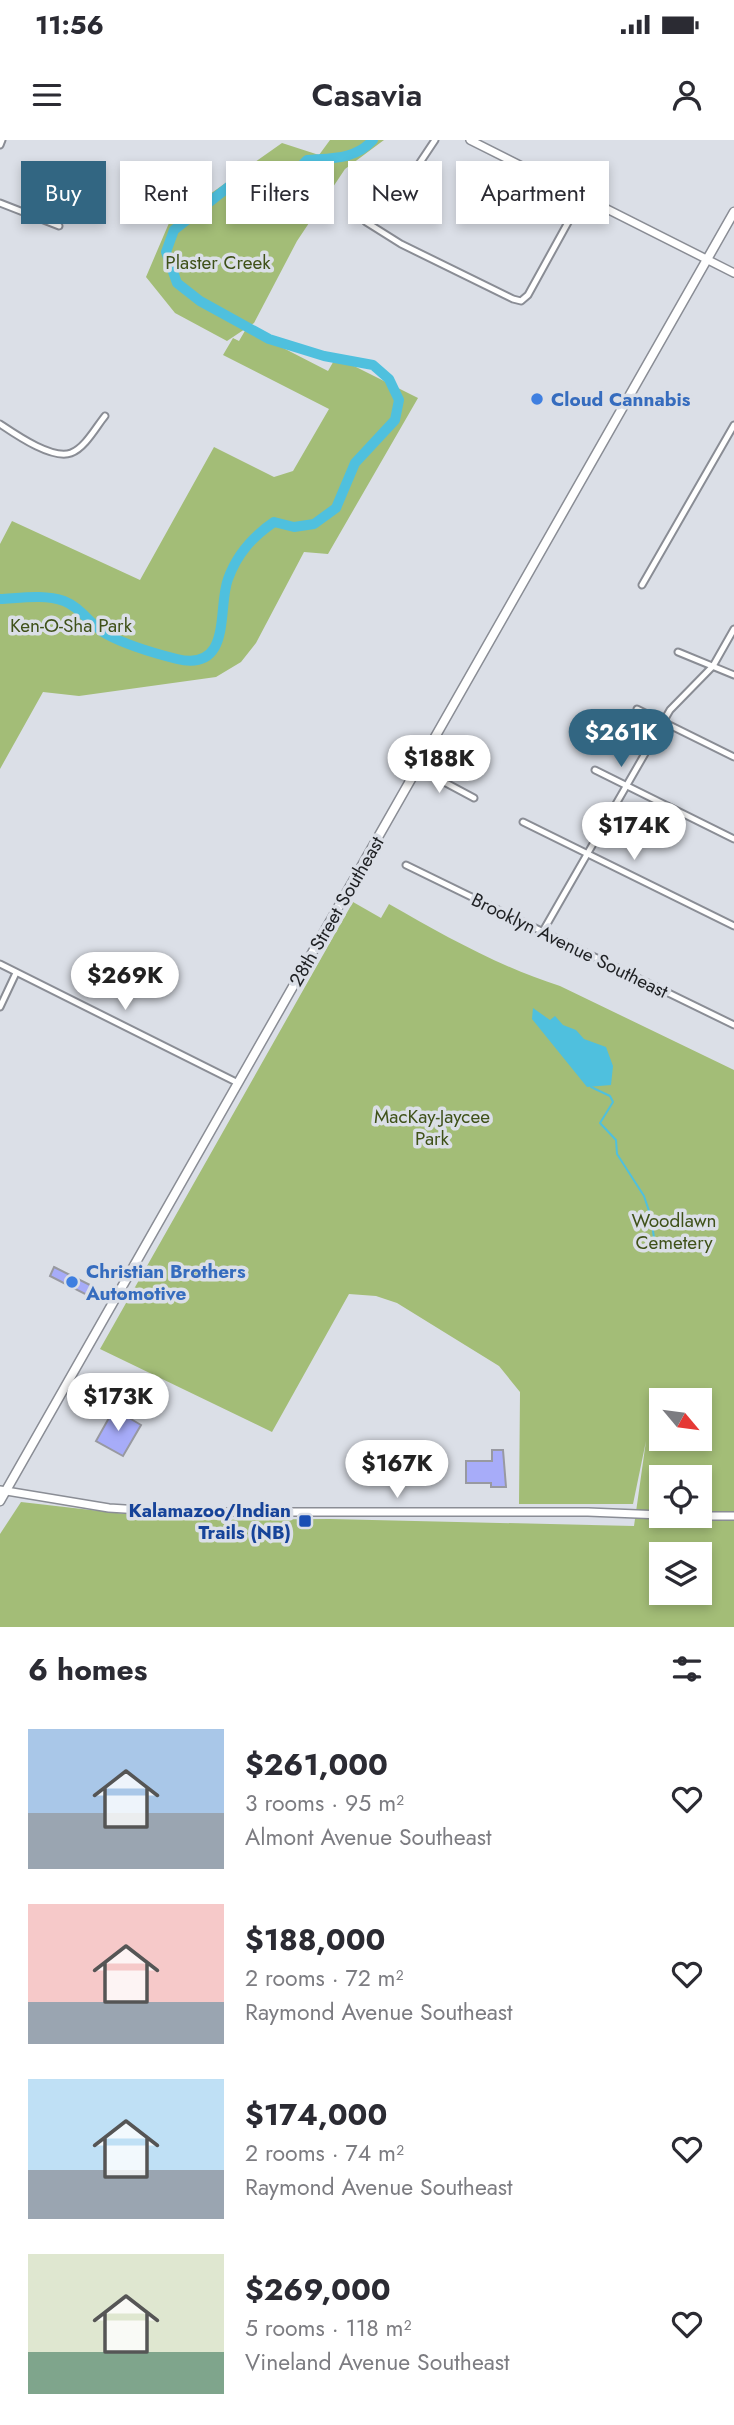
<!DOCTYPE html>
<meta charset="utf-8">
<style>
:root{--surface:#fff;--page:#f2f2f3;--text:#2b2b33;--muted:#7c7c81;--accent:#326682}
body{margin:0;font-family:Jost,sans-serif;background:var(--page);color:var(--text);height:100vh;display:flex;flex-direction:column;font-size:26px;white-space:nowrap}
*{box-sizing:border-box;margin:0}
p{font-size:23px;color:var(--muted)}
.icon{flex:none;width:38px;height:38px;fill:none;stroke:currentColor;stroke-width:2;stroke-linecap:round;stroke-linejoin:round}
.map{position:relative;height:1487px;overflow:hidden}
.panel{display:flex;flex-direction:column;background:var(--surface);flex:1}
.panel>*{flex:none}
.hud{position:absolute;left:21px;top:21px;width:693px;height:63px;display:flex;gap:14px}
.needle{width:46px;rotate:119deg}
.controls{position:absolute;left:649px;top:1248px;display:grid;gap:14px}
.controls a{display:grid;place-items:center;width:63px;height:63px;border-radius:0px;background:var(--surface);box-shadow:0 4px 10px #0003;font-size:35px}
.price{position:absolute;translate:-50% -60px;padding:0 16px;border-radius:24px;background:#fff;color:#222;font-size:23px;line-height:46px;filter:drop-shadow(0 2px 4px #0008)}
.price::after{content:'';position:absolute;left:50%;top:42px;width:21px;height:16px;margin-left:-10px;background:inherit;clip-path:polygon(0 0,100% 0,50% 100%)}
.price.on{background:var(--accent);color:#fff}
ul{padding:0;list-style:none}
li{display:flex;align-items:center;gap:21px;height:175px;padding:0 28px}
li span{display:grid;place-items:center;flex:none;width:196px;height:140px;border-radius:0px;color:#555}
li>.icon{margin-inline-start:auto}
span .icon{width:84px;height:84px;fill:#fffc;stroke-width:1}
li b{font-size:30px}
h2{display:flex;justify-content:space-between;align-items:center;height:84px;padding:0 28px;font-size:30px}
.chip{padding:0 24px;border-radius:0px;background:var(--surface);box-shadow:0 4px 10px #0003;font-size:24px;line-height:63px}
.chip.on{background:var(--accent);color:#fff}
.status{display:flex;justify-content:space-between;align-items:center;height:49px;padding:0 35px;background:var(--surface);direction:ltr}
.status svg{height:19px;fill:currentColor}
header{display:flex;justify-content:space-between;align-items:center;height:91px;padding:0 28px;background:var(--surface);font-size:32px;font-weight:600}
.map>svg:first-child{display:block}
.green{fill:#a3bd77;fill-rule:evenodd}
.water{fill:#4fc0de}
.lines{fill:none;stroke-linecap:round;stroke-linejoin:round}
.stream{stroke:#4fc0de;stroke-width:2}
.river{stroke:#4fc0de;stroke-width:10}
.building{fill:#a7acf9;stroke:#9899a1;stroke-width:2}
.minor-casing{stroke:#8a8d95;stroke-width:9}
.secondary-casing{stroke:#8a8d95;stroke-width:10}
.primary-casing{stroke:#8a8d95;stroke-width:11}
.minor{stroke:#fff;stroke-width:5}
.secondary{stroke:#fff;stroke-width:7}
.primary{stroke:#fff;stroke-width:8}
.shop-dot{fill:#3f7fe0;stroke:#dbdfe7;stroke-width:2.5}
.transit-dot{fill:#1a4fb4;stroke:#dbdfe7;stroke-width:2.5}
.labels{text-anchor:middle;stroke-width:7;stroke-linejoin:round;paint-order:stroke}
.park-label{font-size:19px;fill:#3f5119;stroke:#dbdfe7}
.shop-label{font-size:19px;font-weight:bold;fill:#366cbe;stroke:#dbdfe7;text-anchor:start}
.street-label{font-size:19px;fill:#1e2023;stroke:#dbdfe7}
.transit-label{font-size:19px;font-weight:bold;fill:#164399;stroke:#dbdfe7;text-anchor:end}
</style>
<div class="status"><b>11:56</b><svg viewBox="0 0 49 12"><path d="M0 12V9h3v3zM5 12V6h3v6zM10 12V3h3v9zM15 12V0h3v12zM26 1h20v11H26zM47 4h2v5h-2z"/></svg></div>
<header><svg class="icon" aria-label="menu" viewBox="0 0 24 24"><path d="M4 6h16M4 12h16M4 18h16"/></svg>Casavia<svg class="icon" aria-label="person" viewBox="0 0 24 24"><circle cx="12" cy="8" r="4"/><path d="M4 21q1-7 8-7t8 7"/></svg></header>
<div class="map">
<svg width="734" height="1487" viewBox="0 0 734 1487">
<rect width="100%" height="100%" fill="#dbdfe7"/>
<g class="green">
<polygon points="330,0 384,0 345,29 297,101 254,183 227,201 175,173 146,137 169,83 282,3 319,15"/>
<polygon points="246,189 328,231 336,217 418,258 328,414 304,412 256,503 241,522 216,537 79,556 43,552 0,629 0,404 12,381 140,440 214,307 274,337 293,331 329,269 223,215 233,198 239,201"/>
<path d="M353 762 381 778 389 764C443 795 500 827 560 846L734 930V1487H0V1394L21 1362 178 1380 330 1379 634 1386 646 1301 633 1364H519L520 1252 499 1226 397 1163 376 1156 349 1154 272 1292 100 1209ZM662 1260H700V1298H662ZM662 1337H700V1376H662ZM662 1414H700V1452H662Z"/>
</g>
<polygon class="water" points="533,868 550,880 555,876 563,885 576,890 584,899 606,907 613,926 611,945 587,947 532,879"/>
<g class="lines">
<polyline class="stream" points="591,947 610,956 613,962 600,983 616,1000 617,1014 644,1056 651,1077 655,1105"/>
<path class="river" d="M0 459C20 458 45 454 64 461 82 468 90 485 106 494 128 506 153 513 177 519 233 532 217 468 228 439 237 414 252 397 274 382L294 387 314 384 336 368 355 323 395 280 399 260 389 239 373 225 324 216 269 199 200 161 177 143 166 112 174 90 236 41 244 39 264 46H294L302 25 307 20C331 18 355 20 373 0"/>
</g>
<g class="building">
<polygon points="54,1127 94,1147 89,1156 50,1136"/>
<polygon points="114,1269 141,1285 123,1316 96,1301"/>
<polygon points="492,1310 503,1310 506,1347 491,1347 491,1343 466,1343 466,1321 492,1321"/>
</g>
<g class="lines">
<defs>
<g id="minor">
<polyline points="435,0 411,36 371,71 366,82 401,104 513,159 521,161 528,155 582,57"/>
<polyline points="0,5 2,0"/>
<polyline points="0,63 59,86"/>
<path d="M0 284C15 294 52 320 71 313 85 308 96 287 105 276"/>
<polyline points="642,445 734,285"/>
<polyline points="678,512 734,535"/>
<polyline points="637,569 734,617"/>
<polyline points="418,628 474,658"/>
<polyline points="595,630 734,699"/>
<polyline points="523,682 734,786"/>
<polyline points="406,725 734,885"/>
<polyline points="543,791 670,570 713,526 734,489"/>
<polyline points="0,824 238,943"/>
<polyline points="0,867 16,833"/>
</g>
<g id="secondary">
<polyline points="470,0 734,133"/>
<polyline points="0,1350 109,1368 172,1372 588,1372 662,1375"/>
<polyline points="688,1376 734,1376"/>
</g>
<polyline id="primary" points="0,1361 734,72"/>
</defs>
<use href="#minor" class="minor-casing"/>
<use href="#secondary" class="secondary-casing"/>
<use href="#primary" class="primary-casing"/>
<use href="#minor" class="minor"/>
<use href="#secondary" class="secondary"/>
<use href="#primary" class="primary"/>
</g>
<g class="shop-dot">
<circle cx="537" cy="259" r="7"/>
<circle cx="72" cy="1142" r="7"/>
</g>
<rect class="transit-dot" x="298" y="1374" width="14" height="14" rx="3.5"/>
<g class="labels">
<g class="park-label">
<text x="218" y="129">Plaster Creek</text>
<text x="71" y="492">Ken-O-Sha Park</text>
<text x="432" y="983">MacKay-Jaycee<tspan x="432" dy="22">Park</tspan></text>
<text x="674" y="1087">Woodlawn<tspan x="674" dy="22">Cemetery</tspan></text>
</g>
<g class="shop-label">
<text x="551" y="266">Cloud Cannabis</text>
<text x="86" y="1138">Christian Brothers<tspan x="86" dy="22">Automotive</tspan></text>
</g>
<g class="street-label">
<text transform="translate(336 771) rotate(-60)" y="7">28th Street Southeast</text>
<text transform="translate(570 805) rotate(26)" y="7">Brooklyn Avenue Southeast</text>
</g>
<g class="transit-label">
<text x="291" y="1377">Kalamazoo/Indian<tspan x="291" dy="22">Trails (NB)</tspan></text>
</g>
</g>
</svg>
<div class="controls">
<a><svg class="needle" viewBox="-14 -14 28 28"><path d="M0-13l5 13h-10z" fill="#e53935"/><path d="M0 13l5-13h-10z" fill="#7c7c81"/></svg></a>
<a><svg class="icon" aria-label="locate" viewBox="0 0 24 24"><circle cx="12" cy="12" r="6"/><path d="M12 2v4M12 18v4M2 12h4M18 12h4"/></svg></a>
<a><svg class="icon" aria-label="layers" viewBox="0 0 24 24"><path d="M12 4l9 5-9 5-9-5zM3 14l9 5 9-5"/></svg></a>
</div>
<b class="price on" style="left:621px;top:629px">$261K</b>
<b class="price" style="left:439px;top:655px">$188K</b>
<b class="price" style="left:634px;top:722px">$174K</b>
<b class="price" style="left:125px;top:872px">$269K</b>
<b class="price" style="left:118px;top:1293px">$173K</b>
<b class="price" style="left:397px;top:1360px">$167K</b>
<div class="hud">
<a class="chip on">Buy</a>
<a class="chip">Rent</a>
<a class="chip">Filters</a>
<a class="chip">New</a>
<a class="chip">Apartment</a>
</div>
</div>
<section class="panel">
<h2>6 homes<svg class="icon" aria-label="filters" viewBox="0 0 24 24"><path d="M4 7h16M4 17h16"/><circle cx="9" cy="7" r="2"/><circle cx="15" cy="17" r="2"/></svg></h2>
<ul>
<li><span style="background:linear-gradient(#a9c7e8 60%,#9aa5b1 0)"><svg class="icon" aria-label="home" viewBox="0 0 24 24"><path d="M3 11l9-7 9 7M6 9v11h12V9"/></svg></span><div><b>$261,000</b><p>3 rooms · 95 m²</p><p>Almont Avenue Southeast</p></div><svg class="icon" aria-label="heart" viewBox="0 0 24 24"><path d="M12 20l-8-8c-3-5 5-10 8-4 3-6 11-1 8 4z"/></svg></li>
<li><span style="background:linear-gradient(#f6c9c9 70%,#9aa5b1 0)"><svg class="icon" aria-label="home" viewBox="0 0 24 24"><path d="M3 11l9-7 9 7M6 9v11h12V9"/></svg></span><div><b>$188,000</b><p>2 rooms · 72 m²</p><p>Raymond Avenue Southeast</p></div><svg class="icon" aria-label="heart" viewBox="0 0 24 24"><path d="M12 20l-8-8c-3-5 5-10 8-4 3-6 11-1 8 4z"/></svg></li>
<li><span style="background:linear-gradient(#bfe0f5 65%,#9aa5b1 0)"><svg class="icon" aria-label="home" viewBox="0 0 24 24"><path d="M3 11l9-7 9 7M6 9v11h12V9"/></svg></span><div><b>$174,000</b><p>2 rooms · 74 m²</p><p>Raymond Avenue Southeast</p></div><svg class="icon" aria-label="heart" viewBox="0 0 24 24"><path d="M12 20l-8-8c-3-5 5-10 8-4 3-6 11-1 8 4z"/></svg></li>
<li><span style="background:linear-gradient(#dfe7d0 70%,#7fa58c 0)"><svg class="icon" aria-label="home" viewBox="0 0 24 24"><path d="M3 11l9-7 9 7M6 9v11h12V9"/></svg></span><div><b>$269,000</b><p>5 rooms · 118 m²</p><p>Vineland Avenue Southeast</p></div><svg class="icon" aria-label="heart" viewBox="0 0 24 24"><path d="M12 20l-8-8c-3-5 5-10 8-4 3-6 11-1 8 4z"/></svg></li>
</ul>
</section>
